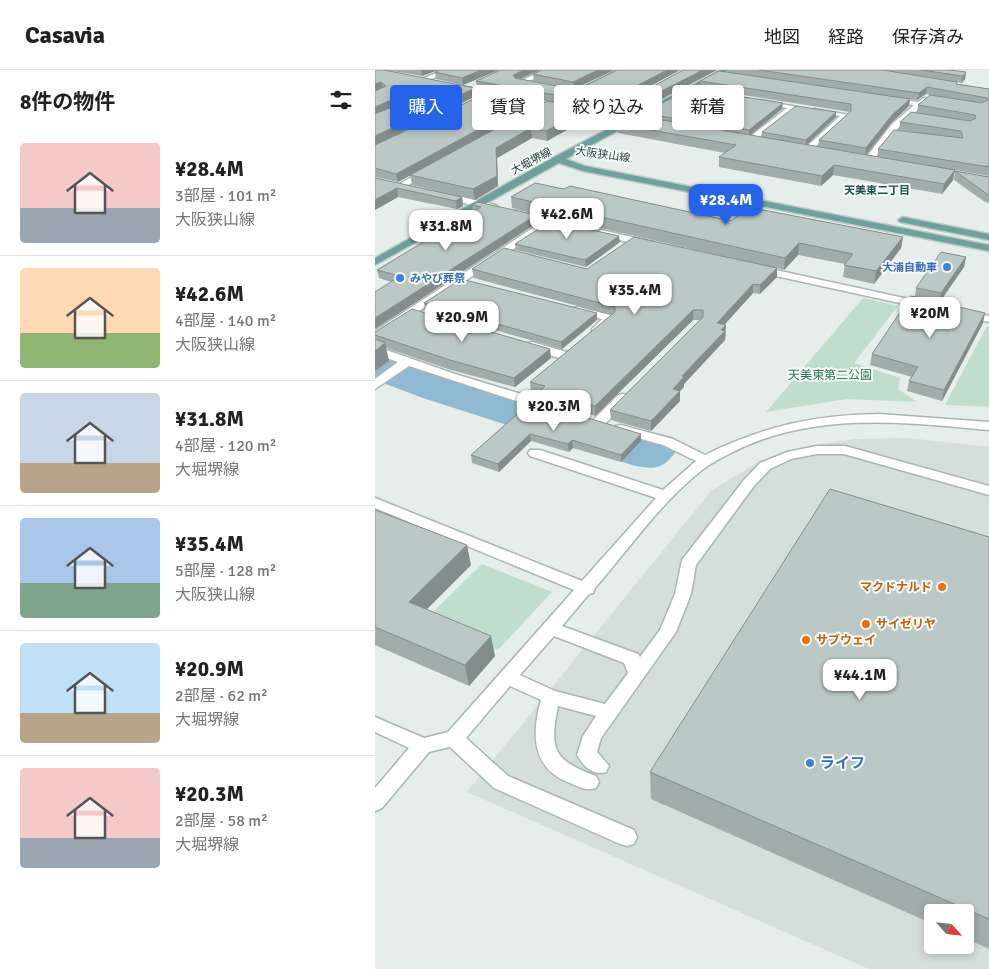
<!DOCTYPE html>
<html lang="ja">
<meta charset="utf-8">
<style>
:root{--surface:#fff;--page:#f6f6f6;--text:#222;--muted:#767676;--line:#e0e0e0;--accent:#2563eb}
body{margin:0;font-family:Signika,"Noto Sans JP",sans-serif;background:var(--page);color:var(--text);height:100vh;display:flex;flex-direction:column;font-size:19px;white-space:nowrap}
*{box-sizing:border-box;margin:0}
p{font-size:16px;color:var(--muted)}
.icon{flex:none;width:28px;height:28px;fill:none;stroke:currentColor;stroke-width:2;stroke-linecap:round;stroke-linejoin:round}
.map{position:relative;flex:1;overflow:hidden}
.drawer{display:flex;flex-direction:column;background:var(--surface);width:375px}
.drawer>*{flex:none}
.banner{position:absolute;left:15px;top:15px;width:475px;height:45px;display:flex;gap:10px}
.needle{width:32px;rotate:117deg}
.fabs{position:absolute;left:549px;top:834px;display:grid;gap:10px}
.fabs a{display:grid;place-items:center;width:50px;height:50px;border-radius:5px;background:var(--surface);box-shadow:0 2px 8px #0003;font-size:25px}
.price{position:absolute;translate:-50% -42px;padding:0 11px;border-radius:10px;background:#fff;color:#222;font-size:16px;line-height:32px;filter:drop-shadow(0 1px 2px #0008)}
.price::after{content:'';position:absolute;left:50%;top:30px;width:15px;height:11px;margin-left:-8px;background:inherit;clip-path:polygon(0 0,100% 0,50% 100%)}
.price.selected{background:var(--accent);color:#fff}
ul{padding:0;list-style:none}
li{display:flex;align-items:center;gap:15px;height:125px;padding:0 20px}
li+li{border-top:1px solid var(--line)}
li span{display:grid;place-items:center;flex:none;width:140px;height:100px;border-radius:5px;color:#555}
li>.icon{margin-inline-start:auto}
span .icon{width:60px;height:60px;fill:#fffc;stroke-width:1}
li b{font-size:21px}
h2{display:flex;justify-content:space-between;align-items:center;height:60px;padding:0 20px;font-size:21px}
.tag{padding:0 18px;border-radius:5px;background:var(--surface);box-shadow:0 2px 8px #0003;font-size:18px;line-height:45px}
.tag.selected{background:var(--accent);color:#fff}
header{display:flex;align-items:center;gap:30px;box-sizing:border-box;height:70px;padding:0 25px;background:var(--surface);border-bottom:1px solid var(--line)}
header strong{font-size:24px}
nav{display:flex;gap:28px;margin-inline-start:auto;font-size:18px}
main{display:flex;flex:1;min-height:0}
.map>svg:first-child{display:block}
.built{fill:#d4dedb;fill-rule:evenodd}
.green{fill:#c0dece}
.lines{fill:none;stroke-linecap:round;stroke-linejoin:round}
.river{fill:#90bad1;fill-rule:evenodd}
.minor-casing{stroke:#a8b6b4;stroke-width:3}
.major-casing{stroke:#c2cac9;stroke-width:3}
.minor{fill:#fff;fill-rule:evenodd}
.major{fill:#6ca29e;fill-rule:evenodd}
.wall{fill:#a1adaa;fill-rule:evenodd}
.shaded-wall{fill:#838d8b}
.building{fill:#bbc9c6;stroke:#838d8b}
.shop-dot{fill:#3f7fe0;stroke:#f6faf9;stroke-width:2}
.food-dot{fill:#e8710a;stroke:#f6faf9;stroke-width:2}
.labels{text-anchor:middle;stroke-width:4;stroke-linejoin:round;paint-order:stroke}
.far-street-label{font-size:11px;fill:#25403e;stroke:#f6faf9}
.far-neighbourhood-label{font-size:11px;font-weight:bold;fill:#21524f;stroke:#f6faf9}
.far-shop-label{font-size:11px;font-weight:bold;fill:#366cbe;stroke:#f6faf9;text-anchor:end}
.park-label{font-size:12px;fill:#307658;stroke:#f6faf9}
.food-label{font-size:12px;font-weight:bold;fill:#c56008;stroke:#f6faf9;text-anchor:start}
.near-shop-label{font-size:15px;font-weight:bold;fill:#366cbe;stroke:#f6faf9;text-anchor:start}
</style>
<header>
<strong>Casavia</strong>
<nav><a>地図</a><a>経路</a><a>保存済み</a></nav>
</header>
<main>
<section class="drawer">
<h2>8件の物件<svg class="icon" aria-label="filters" viewBox="0 0 24 24"><path d="M4 7h16M4 17h16"/><circle cx="9" cy="7" r="2"/><circle cx="15" cy="17" r="2"/></svg></h2>
<ul>
<li><span style="background:linear-gradient(#f6c9c9 65%,#9aa5b1 0)"><svg class="icon" aria-label="home" viewBox="0 0 24 24"><path d="M3 11l9-7 9 7M6 9v11h12V9"/></svg></span><div><b>¥28.4M</b><p>3部屋 · 101 m²</p><p>大阪狭山線</p></div></li>
<li><span style="background:linear-gradient(#ffd9b3 65%,#8fb573 0)"><svg class="icon" aria-label="home" viewBox="0 0 24 24"><path d="M3 11l9-7 9 7M6 9v11h12V9"/></svg></span><div><b>¥42.6M</b><p>4部屋 · 140 m²</p><p>大阪狭山線</p></div></li>
<li><span style="background:linear-gradient(#c9d6e8 70%,#b9a48a 0)"><svg class="icon" aria-label="home" viewBox="0 0 24 24"><path d="M3 11l9-7 9 7M6 9v11h12V9"/></svg></span><div><b>¥31.8M</b><p>4部屋 · 120 m²</p><p>大堀堺線</p></div></li>
<li><span style="background:linear-gradient(#a9c7e8 65%,#7fa58c 0)"><svg class="icon" aria-label="home" viewBox="0 0 24 24"><path d="M3 11l9-7 9 7M6 9v11h12V9"/></svg></span><div><b>¥35.4M</b><p>5部屋 · 128 m²</p><p>大阪狭山線</p></div></li>
<li><span style="background:linear-gradient(#bfe0f5 70%,#b9a48a 0)"><svg class="icon" aria-label="home" viewBox="0 0 24 24"><path d="M3 11l9-7 9 7M6 9v11h12V9"/></svg></span><div><b>¥20.9M</b><p>2部屋 · 62 m²</p><p>大堀堺線</p></div></li>
<li><span style="background:linear-gradient(#f6c9c9 70%,#9aa5b1 0)"><svg class="icon" aria-label="home" viewBox="0 0 24 24"><path d="M3 11l9-7 9 7M6 9v11h12V9"/></svg></span><div><b>¥20.3M</b><p>2部屋 · 58 m²</p><p>大堀堺線</p></div></li>
</ul>
</section>
<div class="map">
<svg width="614" height="899" viewBox="0 0 614 899">
<rect width="100%" height="100%" fill="#e6eeec"/>
<path class="built" d="M533 368 614 377V899H494L92 722 336 421 385 391 427 377 480 369ZM558 842H590V875H558Z"/>
<g class="green">
<polygon points="488,228 523,236 479,293 525,308 523,319 542,332 472,329 391,342"/>
<polygon points="612,256 614,256 614,337 570,335"/>
<polygon points="107,494 177,522 123,580 51,549"/>
</g>
<g class="lines">
<path class="river" d="M0 283 265 367 281 363 298 367 304 377C290 398 283 401 257 395L48 328 0 310Z"/>
<defs>
<g id="minor">
<polygon points="68,0 77,0 51,11 45,10"/>
<polygon points="169,0 178,0 152,12 158,13 158,17 141,13"/>
<polygon points="243,0 252,0 203,25 196,23"/>
<polygon points="82,15 185,37 189,39 185,41 79,19"/>
<polygon points="332,22 371,29 323,64 317,64 317,60 360,30 332,26"/>
<polygon points="511,27 543,32 549,28 553,30 523,58 496,93 490,93 490,89 517,54 539,35 511,31"/>
<polygon points="247,30 277,36 281,38 277,40 244,34 244,30"/>
<polygon points="385,30 422,37 378,73 372,73 372,69 412,38 385,34"/>
<polygon points="439,39 475,45 432,84 428,81 429,79 465,46 439,43"/>
<polygon points="222,43 269,50 273,52 269,54 219,47 218,45"/>
<polygon points="54,97 57,98 57,102 28,118 21,116"/>
<polygon points="67,122 121,135 123,137 118,140 64,127 62,125"/>
<polygon points="143,140 198,155 193,158 177,154 0,270 0,261 167,152 140,145 140,141"/>
<polygon points="226,160 278,172 279,174 274,177 223,165 221,163"/>
<polygon points="382,196 552,233 558,236 552,239 378,201 377,199"/>
<polygon points="203,237 239,246 241,248 225,263 217,263 217,259 227,249 199,242 199,238"/>
<polygon points="589,241 614,246 614,252 585,246 583,244"/>
<polygon points="157,272 195,283 197,286 191,290 153,279 153,273"/>
<polygon points="0,276 80,304 179,334 180,337 174,341 169,340 34,296 0,319 0,309 23,292 0,284"/>
<polygon points="248,324 253,325 254,328 253,331 228,356 218,356 216,353 218,350 243,325"/>
<path d="M504 344 614 352V360C527 352 437 341 356 383 346 388 336 393 327 400 286 432 254 479 220 518L218 523 214 524 187 556 263 584 265 587 285 560 300 524 307 490 369 410 385 393 412 382 442 376H470L614 416V425L469 384H442L416 389 395 399 379 416 321 495 316 524 301 562 226 668 222 682 234 696 231 702C218 706 208 696 202 685L208 666 221 646 183 636C174 681 179 690 221 706L224 712 221 718C211 721 204 717 195 713 157 699 156 665 166 630L135 616 91 668 133 706 259 760 262 767 259 774 252 776 245 774 119 718 75 677 54 682 7 738 0 741V718L34 678 0 662V647L49 668 73 662 199 520 0 438V428L207 511 281 428 155 386 153 383 155 380H165L288 420 321 391 288 375 241 362 239 359 241 356 246 355 298 369 330 385C389 356 439 345 504 344ZM179 566 249 593 253 603 230 634 180 621 145 605Z"/>
</g>
<g id="major">
<polygon points="346,0 354,0 191,89 210,96 614,175 614,181 208,101 184,93 0,195 0,188 179,87"/>
<polygon points="528,147 614,164 614,170 525,152 523,150"/>
</g>
</defs>
<use href="#minor" class="minor-casing"/>
<use href="#major" class="major-casing"/>
<use href="#minor" class="minor"/>
<use href="#major" class="major"/>
</g>
<g class="wall">
<polygon points="0,0 101,26 8,71 182,33 102,18 101,11 146,9 213,22 212,15 242,0 305,0 251,29 266,40 255,46 242,43 242,52 227,60 201,55 172,71 157,68 122,88 123,116 100,130 37,115 35,105 23,112 0,107"/>
<polygon points="11,0 63,0 47,6"/>
<polygon points="65,0 124,0 88,15 61,9 60,2"/>
<polygon points="239,0 199,19 159,11 158,4"/>
<polygon points="308,0 342,0 277,34 264,31 264,24"/>
<path d="M353 0H574L591 2 590 9 587 13 582 12V14L614 19V106L580 100 578 110 567 124 458 105 446 116 344 97V87L350 83 243 63 242 54 270 47 269 43 355 26V31L320 56 333 58V53L407 39 375 65 386 67 387 62 461 47 432 75 443 77 444 70 475 42 325 18V11L353 2ZM551 24 555 25 543 35 542 43 553 45 525 52 524 60 553 64 503 79V87L491 85 516 53 534 36 535 29 542 30Z"/>
<polygon points="580,101 614,107 614,133 610,132 579,110"/>
<polygon points="0,108 87,127 88,136 82,139 23,127 0,140"/>
<polygon points="189,119 356,151 528,167 526,178 499,214 468,207 470,194 423,185 409,200 402,198 402,207 385,224 378,223 349,255 351,264 350,270 309,314 309,317 305,321 305,331 276,361 236,350 235,340 326,250 318,250 220,346 167,330 167,325 156,322 155,312 236,245 99,208 97,199 396,197 137,138 136,127"/>
<polygon points="103,132 162,153 16,212 4,208 2,200 98,142 97,135"/>
<polygon points="245,172 211,197 141,180 140,174"/>
<polygon points="591,187 589,197 564,233 608,253 567,331 532,321 534,311 537,307 495,295 497,284 540,227 541,218"/>
<polygon points="49,233 222,250 187,279 50,240"/>
<polygon points="0,265 175,279 176,288 140,317 76,300 11,278 14,291 0,301"/>
<polygon points="157,331 266,371 246,392 198,378 194,382 156,371 124,402 97,393 96,385"/>
<polygon points="0,440 96,495 52,539 120,586 94,616 0,575"/>
<polygon points="614,467 614,879 590,868 590,842 558,842 558,854 276,729 275,702"/>
</g>
<g class="shaded-wall">
<polygon points="46,0 63,0 47,6"/>
<polygon points="106,0 124,0 88,15 87,8"/>
<polygon points="149,0 165,0 139,12 138,5"/>
<polygon points="223,0 239,0 199,19 198,12"/>
<polygon points="292,0 305,0 251,29 250,22"/>
<polygon points="328,0 342,0 277,34 277,26"/>
<polygon points="591,2 590,9 587,13 588,6"/>
<polygon points="6,12 8,19 0,21 0,14"/>
<polygon points="552,17 551,24 542,30 544,23"/>
<polygon points="100,18 101,26 0,75 0,66"/>
<polygon points="42,19 44,26 0,45 0,37"/>
<polygon points="355,26 355,31 319,57 319,52"/>
<polygon points="535,29 534,36 516,53 490,86 491,78 517,45"/>
<polygon points="158,30 159,38 23,112 21,104"/>
<polygon points="266,32 266,40 255,46 254,38"/>
<polygon points="408,33 407,39 374,66 374,60"/>
<polygon points="461,42 461,47 430,76 431,70"/>
<polygon points="242,43 242,52 227,60 227,50"/>
<polygon points="200,45 201,55 172,71 171,61"/>
<polygon points="156,58 157,68 122,88 123,116 100,130 98,119 121,78"/>
<polygon points="459,95 458,105 446,116 447,106"/>
<polygon points="580,100 578,110 567,124 569,114"/>
<polygon points="22,118 23,127 0,140 0,130"/>
<polygon points="87,127 88,136 82,139 81,131"/>
<polygon points="161,145 162,153 0,259 0,248"/>
<polygon points="244,166 245,172 211,197 210,190"/>
<polygon points="528,167 526,178 499,214 501,201"/>
<polygon points="424,173 423,185 409,200 410,188"/>
<polygon points="591,187 589,197 564,233 566,223"/>
<polygon points="402,198 402,207 385,224 385,215"/>
<polygon points="378,214 378,223 342,263 342,253"/>
<polygon points="318,240 318,250 220,346 220,336"/>
<polygon points="222,243 222,250 187,279 186,272"/>
<polygon points="610,243 608,253 567,331 569,320"/>
<polygon points="351,255 350,270 309,314 309,317 305,321 305,331 276,361 276,351 298,319 307,306"/>
<polygon points="10,273 14,291 0,301 0,281"/>
<polygon points="175,279 176,288 140,317 139,308"/>
<polygon points="155,364 156,371 124,402 123,394"/>
<polygon points="266,364 266,371 246,392 246,385"/>
<polygon points="197,370 198,378 194,382 193,374"/>
<polygon points="92,475 96,495 39,552 34,532"/>
<polygon points="116,566 120,586 94,616 90,595"/>
</g>
<g class="building">
<polygon points="0,0 9,0 100,18 0,66 0,44 51,23 42,19 0,37 0,21 11,16 6,12 0,14"/>
<polygon points="65,0 106,0 87,8 60,2"/>
<polygon points="126,0 149,0 138,5 140,8 266,32 254,38 101,11"/>
<polygon points="167,0 223,0 198,12 158,4"/>
<polygon points="242,0 292,0 250,22 212,15"/>
<polygon points="308,0 328,0 277,26 264,24"/>
<polygon points="384,0 508,0 582,12 581,14 614,19 614,97 503,79 519,60 588,68 586,61 525,52 536,42 595,51 601,48 600,45 543,35 555,25 607,33 613,30 612,28 552,17 544,23"/>
<polygon points="546,0 574,0 591,2 588,6"/>
<polygon points="344,1 535,29 517,45 491,78 444,70 476,41 476,34 325,11"/>
<polygon points="313,19 355,26 319,52 269,43"/>
<polygon points="114,22 158,30 21,104 0,98 0,75"/>
<polygon points="369,27 408,33 374,60 333,53"/>
<polygon points="172,31 242,43 227,50 200,45 171,61 156,58 121,78 122,106 98,119 35,105"/>
<polygon points="421,36 461,42 431,70 387,62"/>
<polygon points="258,45 580,100 569,114 459,95 447,106 344,87 361,75 242,54"/>
<polygon points="580,101 614,107 614,124 612,124"/>
<polygon points="0,108 87,127 81,131 22,118 0,130"/>
<polygon points="160,113 189,119 195,116 356,151 373,137 528,167 501,201 469,195 478,184 424,173 410,188 136,127"/>
<polygon points="103,132 161,145 0,248 0,222 25,206 2,200 106,137 97,135"/>
<polygon points="176,151 244,166 210,190 140,174"/>
<polygon points="259,167 402,198 385,215 378,214 342,253 351,255 346,260 350,261 307,306 309,307 298,319 305,321 276,351 235,340 328,247 328,240 318,240 220,336 166,320 170,316 155,312 240,242 240,237 97,199 129,178 212,199"/>
<polygon points="566,182 591,187 566,223 541,218"/>
<polygon points="86,209 222,243 186,272 49,233"/>
<polygon points="536,226 610,243 569,320 534,311 543,297 497,284"/>
<polygon points="37,239 175,279 139,308 75,290 0,265 0,262"/>
<polygon points="0,269 10,273 0,281"/>
<polygon points="157,331 266,364 246,385 197,370 193,374 155,364 123,394 96,385"/>
<polygon points="455,419 614,467 614,849 275,702"/>
<polygon points="0,440 92,475 34,532 116,566 90,595 0,557"/>
</g>
<g class="shop-dot">
<circle cx="572" cy="197" r="5"/>
<circle cx="25" cy="208" r="5"/>
<circle cx="435" cy="693" r="5"/>
</g>
<g class="food-dot">
<circle cx="567" cy="517" r="5"/>
<circle cx="491" cy="554" r="5"/>
<circle cx="431" cy="570" r="5"/>
</g>
<g class="labels">
<g class="far-street-label">
<text transform="translate(228 84) rotate(8)" y="4">大阪狭山線</text>
<text transform="translate(156 91) rotate(-28)" y="4">大堀堺線</text>
</g>
<g class="far-neighbourhood-label">
<text x="502" y="124">天美東二丁目</text>
</g>
<g class="far-shop-label">
<text x="562" y="201">大浦自動車</text>
<text x="35" y="212" text-anchor="start">みやび葬祭</text>
</g>
<g class="park-label">
<text x="455" y="309">天美東第二公園</text>
</g>
<g class="food-label">
<text x="557" y="521" text-anchor="end">マクドナルド</text>
<text x="501" y="558">サイゼリヤ</text>
<text x="441" y="574">サブウェイ</text>
</g>
<g class="near-shop-label">
<text x="445" y="698">ライフ</text>
</g>
</g>
</svg>
<div class="fabs">
<a><svg class="needle" viewBox="-14 -14 28 28"><path d="M0-13l5 13h-10z" fill="#e53935"/><path d="M0 13l5-13h-10z" fill="#767676"/></svg></a>
</div>
<b class="price selected" style="left:351px;top:156px">¥28.4M</b>
<b class="price" style="left:192px;top:170px">¥42.6M</b>
<b class="price" style="left:71px;top:182px">¥31.8M</b>
<b class="price" style="left:260px;top:246px">¥35.4M</b>
<b class="price" style="left:555px;top:269px">¥20M</b>
<b class="price" style="left:87px;top:273px">¥20.9M</b>
<b class="price" style="left:179px;top:362px">¥20.3M</b>
<b class="price" style="left:485px;top:631px">¥44.1M</b>
<div class="banner">
<a class="tag selected">購入</a>
<a class="tag">賃貸</a>
<a class="tag">絞り込み</a>
<a class="tag">新着</a>
</div>
</div>
</main>
